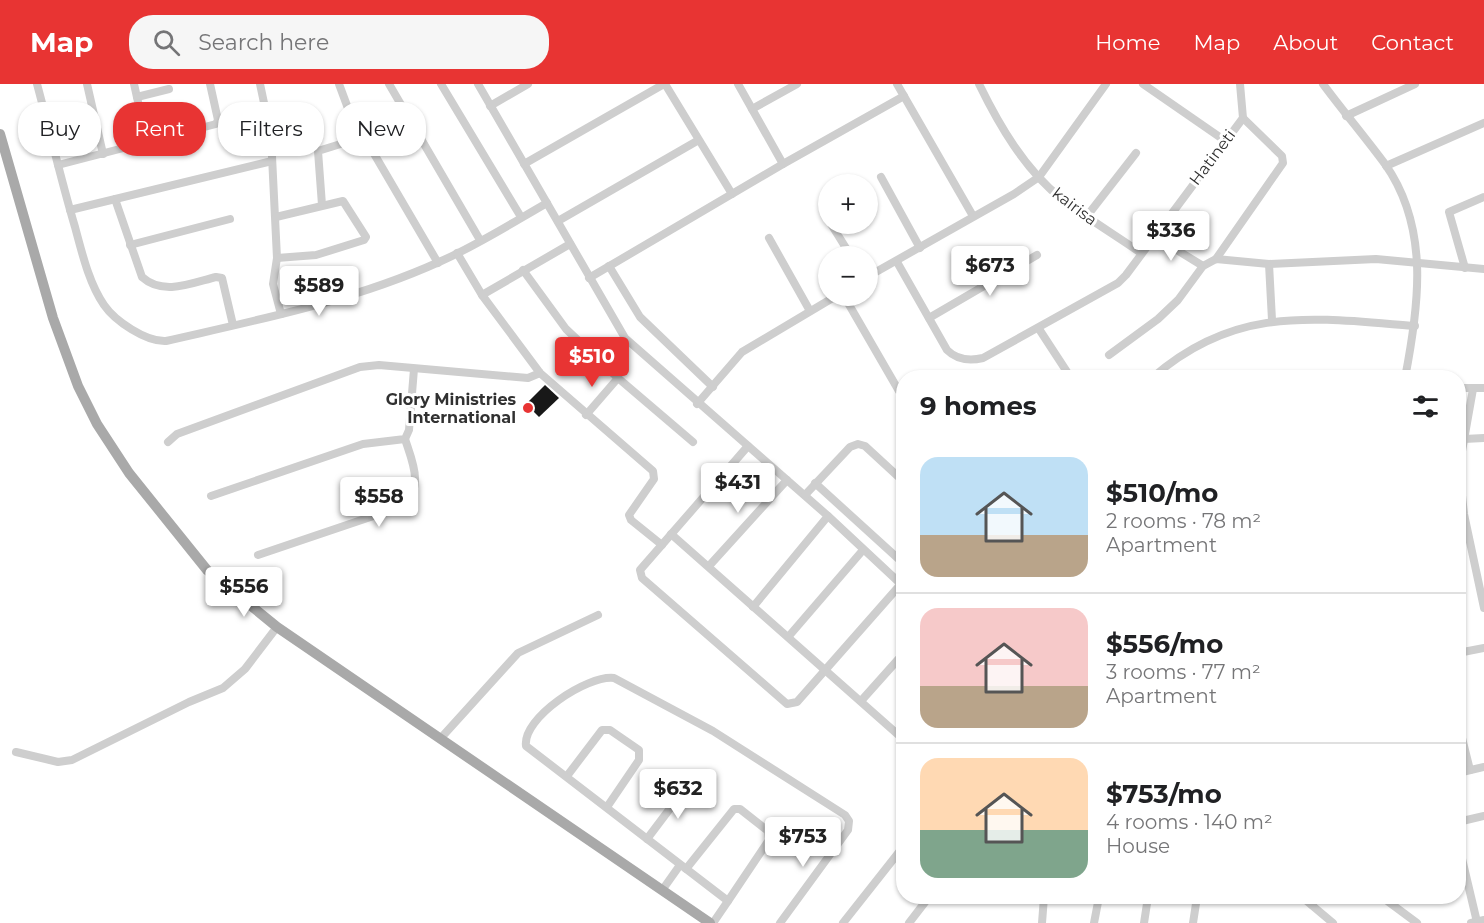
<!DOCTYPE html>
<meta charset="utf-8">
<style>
:root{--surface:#fff;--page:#f6f6f6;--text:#202124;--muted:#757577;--line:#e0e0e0;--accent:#e83433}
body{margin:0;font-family:Montserrat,sans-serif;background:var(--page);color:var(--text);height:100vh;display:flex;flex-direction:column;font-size:22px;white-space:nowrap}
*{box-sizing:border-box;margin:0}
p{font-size:20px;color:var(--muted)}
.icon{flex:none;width:33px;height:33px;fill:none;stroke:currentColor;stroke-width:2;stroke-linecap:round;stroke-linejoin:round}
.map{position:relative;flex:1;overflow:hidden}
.sheet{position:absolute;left:896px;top:286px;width:570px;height:534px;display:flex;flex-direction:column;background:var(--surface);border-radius:24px;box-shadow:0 2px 4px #0004}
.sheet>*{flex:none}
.banner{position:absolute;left:18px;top:18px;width:570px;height:54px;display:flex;gap:12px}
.tools{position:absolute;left:818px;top:90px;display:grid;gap:12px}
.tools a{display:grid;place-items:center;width:60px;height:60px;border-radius:50%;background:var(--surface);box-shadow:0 2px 4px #0004;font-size:30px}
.price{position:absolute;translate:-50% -51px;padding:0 14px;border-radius:6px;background:#fff;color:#222;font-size:20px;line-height:39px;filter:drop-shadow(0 2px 3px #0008)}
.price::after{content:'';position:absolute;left:50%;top:36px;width:18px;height:14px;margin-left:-9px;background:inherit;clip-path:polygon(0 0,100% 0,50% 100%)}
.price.on{background:var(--accent);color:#fff}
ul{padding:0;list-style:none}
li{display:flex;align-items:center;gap:18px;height:150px;padding:0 24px}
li+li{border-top:2px solid var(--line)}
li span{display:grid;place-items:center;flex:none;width:168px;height:120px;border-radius:18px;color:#555}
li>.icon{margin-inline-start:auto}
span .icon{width:72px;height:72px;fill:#fffc;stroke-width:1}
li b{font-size:26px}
h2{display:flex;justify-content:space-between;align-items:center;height:72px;padding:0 24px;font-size:26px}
.chip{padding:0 21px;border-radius:24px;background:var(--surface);box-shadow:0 2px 4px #0004;font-size:21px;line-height:54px}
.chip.on{background:var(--accent);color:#fff}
header{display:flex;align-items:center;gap:36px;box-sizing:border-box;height:84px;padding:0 30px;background:var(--accent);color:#fff}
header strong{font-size:28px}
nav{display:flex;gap:33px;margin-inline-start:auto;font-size:21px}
.search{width:420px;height:54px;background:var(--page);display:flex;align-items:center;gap:15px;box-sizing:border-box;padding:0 21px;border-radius:24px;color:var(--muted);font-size:22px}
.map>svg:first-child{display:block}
.building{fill:#181818}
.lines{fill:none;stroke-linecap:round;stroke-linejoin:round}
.minor{stroke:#cecece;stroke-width:8}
.major{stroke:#a9a9a9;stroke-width:10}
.poi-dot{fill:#e83433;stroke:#fff;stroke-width:2}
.labels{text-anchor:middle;stroke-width:6;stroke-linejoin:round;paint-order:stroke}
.street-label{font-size:16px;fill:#313131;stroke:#fff}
.poi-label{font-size:16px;font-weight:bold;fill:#313131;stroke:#fff;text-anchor:end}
</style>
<header>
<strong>Map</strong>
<div class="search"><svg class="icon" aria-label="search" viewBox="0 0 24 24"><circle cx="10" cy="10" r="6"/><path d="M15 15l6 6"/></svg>Search here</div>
<nav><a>Home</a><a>Map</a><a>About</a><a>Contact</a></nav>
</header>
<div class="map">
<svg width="1484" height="839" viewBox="0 0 1484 839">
<rect width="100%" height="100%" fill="#fff"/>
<polygon class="building" points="545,301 559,314 539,333 526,320"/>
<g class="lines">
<g class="minor">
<path d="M37 0C50 48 61 96 75 143 82 169 89 199 104 221 115 237 146 258 166 257 257 236 353 217 439 178 476 162 512 139 547 119"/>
<polyline points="87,0 103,70"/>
<polyline points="134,0 147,58"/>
<polyline points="260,0 271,52 277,174 273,200 281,230"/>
<polyline points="339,0 349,27 438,179"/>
<polyline points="389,0 480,156"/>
<polyline points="441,0 521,133"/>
<polyline points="478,0 625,254 828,432 903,502"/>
<polyline points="665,0 732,110"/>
<polyline points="738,0 783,80"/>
<polyline points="897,0 973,132"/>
<path d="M979 0C999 41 1025 86 1062 115 1087 134 1115 151 1141 169"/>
<polyline points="1143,0 1224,56"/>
<path d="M1323 0C1343 27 1365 53 1385 80 1430 144 1419 222 1405 294"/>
<polyline points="137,13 169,5"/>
<polyline points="490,22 528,0"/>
<polyline points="752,25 797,0"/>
<polyline points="268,31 295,24"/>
<polyline points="1346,32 1415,0"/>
<polyline points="524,80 664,0"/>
<polyline points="58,81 216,40 218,36 210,0"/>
<polyline points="1386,82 1484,39"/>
<polyline points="881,93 920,164"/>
<path d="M115 115 142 193C163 212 192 199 216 193L222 194 233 241"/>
<polyline points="322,121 318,67 363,53"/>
<polyline points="70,126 272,77"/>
<polyline points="825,129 828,134"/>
<polyline points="1087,132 1136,69"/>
<polyline points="276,133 343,117 366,153 364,156 316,171 277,174"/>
<polyline points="558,137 697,57"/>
<polyline points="831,140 851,172"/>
<polyline points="1154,152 1203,182"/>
<polyline points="769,154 810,227"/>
<polyline points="130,161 230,135"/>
<polyline points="457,169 482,211 540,289 653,387 654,395 629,431 631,436 662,461"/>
<polyline points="1216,175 1283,79 1282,72 1243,34"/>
<path d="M897 178 947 266C957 276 970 277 983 274L1118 199 1126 191 1243 34 1240 0"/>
<polyline points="1269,180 1272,236"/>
<polyline points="609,182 640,233 713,303"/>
<polyline points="1465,184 1449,128 1484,113"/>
<polyline points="523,186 566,245 618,294 693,358"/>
<polyline points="867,193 1014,110 1039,93 1106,0"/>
<polyline points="589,194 783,80 904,12"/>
<polyline points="482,211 570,160"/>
<polyline points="844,212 903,314"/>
<polyline points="929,234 1037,171"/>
<polyline points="1039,245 1071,294"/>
<polyline points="1109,271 1158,235 1178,216 1203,182 1216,175 1269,180 1376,175 1484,185"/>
<path d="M1152 294C1235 221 1313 234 1415 242"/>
<polyline points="1458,304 1484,304"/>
<polyline points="1473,305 1459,384 1464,430 1484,524"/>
<polyline points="697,320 742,268 836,212"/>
<polyline points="586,331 618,294"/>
<polyline points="1464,355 1484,354"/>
<polyline points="168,358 177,350 360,283 379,281 528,294 540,289"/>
<polyline points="748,362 640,486 642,494 787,620 797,618 901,500"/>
<polyline points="815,399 903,479"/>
<polyline points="805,411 850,363 858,360 865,362 903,397"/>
<polyline points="211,412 363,360 405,355 409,346 414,285"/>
<polyline points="671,450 903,655"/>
<path d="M258 471 400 423C426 405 412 377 405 355"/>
<polyline points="709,482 787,396"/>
<polyline points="753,523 828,432"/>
<polyline points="789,552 863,466"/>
<polyline points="1458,569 1484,564"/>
<polyline points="861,617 903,570"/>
<polyline points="1458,638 1470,686"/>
<polyline points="440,655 518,569 598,531"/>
<polyline points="16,668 58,678 72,676 189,618 223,604 245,585 277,543"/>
<polyline points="1458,689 1484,683"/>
<polyline points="567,692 602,646 610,646 639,666 639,676 607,723"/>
<polyline points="1458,738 1484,732"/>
<polyline points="647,755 687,702"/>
<polyline points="1458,758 1477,838"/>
<polyline points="686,785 734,725 740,725 768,747 769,756 728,817"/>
<polyline points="663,805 680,781"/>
<polyline points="1028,813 1044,815"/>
<polyline points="1302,813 1333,839"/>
<polyline points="1382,813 1417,839"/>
<polyline points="1312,821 1317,813"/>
<path d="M713 839 728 817 526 662C522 634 587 591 614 594L713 647 845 731 849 737 848 746 780 839"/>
<polyline points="843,839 903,763"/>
<polyline points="909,839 929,813"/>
<polyline points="1042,839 1044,813"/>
<polyline points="1094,839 1099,813"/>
<polyline points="1144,839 1148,813"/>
<polyline points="1193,839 1197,813"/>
<polyline points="1471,839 1484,836"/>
</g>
<polyline class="major" points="0,50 53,234 78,302 97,340 129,389 207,486 277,543 710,839"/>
</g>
<circle class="poi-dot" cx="528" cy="324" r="6"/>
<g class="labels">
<g class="street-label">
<text transform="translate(1212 73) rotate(-53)" y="6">Hatineti</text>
<text transform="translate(1075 122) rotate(37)" y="6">kairisa</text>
</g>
<g class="poi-label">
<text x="516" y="321">Glory Ministries<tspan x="516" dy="18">International</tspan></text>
</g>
</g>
</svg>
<div class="tools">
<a>+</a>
<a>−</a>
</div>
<b class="price" style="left:1171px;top:178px">$336</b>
<b class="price" style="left:990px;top:213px">$673</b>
<b class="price" style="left:319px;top:233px">$589</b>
<b class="price on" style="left:592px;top:304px">$510</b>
<b class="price" style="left:738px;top:430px">$431</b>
<b class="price" style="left:379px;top:444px">$558</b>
<b class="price" style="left:244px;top:534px">$556</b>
<b class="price" style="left:678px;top:736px">$632</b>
<b class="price" style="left:803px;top:784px">$753</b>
<div class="banner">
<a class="chip">Buy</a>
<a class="chip on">Rent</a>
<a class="chip">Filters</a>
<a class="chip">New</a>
</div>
<section class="sheet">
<h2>9 homes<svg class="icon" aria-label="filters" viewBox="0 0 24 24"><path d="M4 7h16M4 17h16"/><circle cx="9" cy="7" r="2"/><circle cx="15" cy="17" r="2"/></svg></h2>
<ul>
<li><span style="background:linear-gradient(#bfe0f5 65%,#b9a48a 0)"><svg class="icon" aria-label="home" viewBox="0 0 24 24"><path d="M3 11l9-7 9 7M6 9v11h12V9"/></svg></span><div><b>$510/mo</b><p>2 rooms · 78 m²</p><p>Apartment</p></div></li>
<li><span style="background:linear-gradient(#f6c9c9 65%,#b9a48a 0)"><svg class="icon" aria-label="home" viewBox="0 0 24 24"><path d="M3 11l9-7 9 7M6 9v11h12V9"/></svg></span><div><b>$556/mo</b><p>3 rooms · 77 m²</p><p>Apartment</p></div></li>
<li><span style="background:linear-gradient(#ffd9b3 60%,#7fa58c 0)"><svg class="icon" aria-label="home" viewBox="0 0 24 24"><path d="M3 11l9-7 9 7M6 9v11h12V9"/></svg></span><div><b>$753/mo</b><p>4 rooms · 140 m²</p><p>House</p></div></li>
</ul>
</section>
</div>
